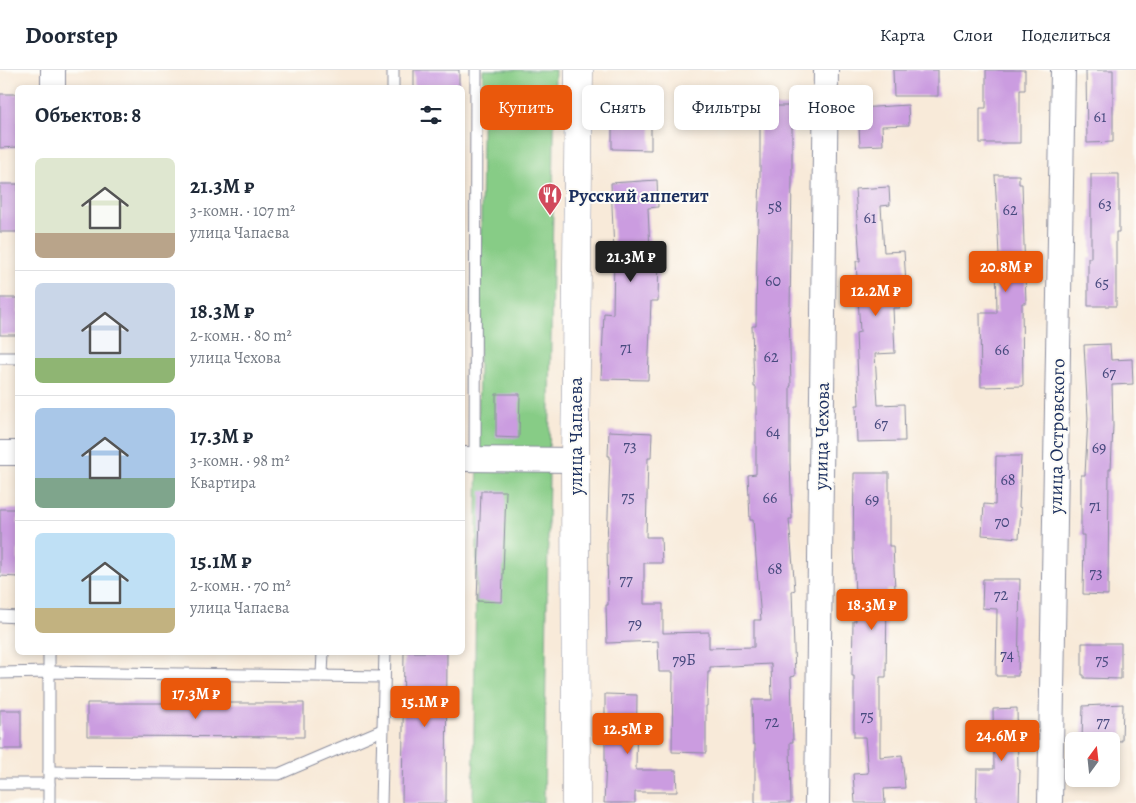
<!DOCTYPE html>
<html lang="ru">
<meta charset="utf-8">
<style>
:root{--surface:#fff;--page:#f2f2f3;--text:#1f2937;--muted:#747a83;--line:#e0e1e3;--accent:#ea580c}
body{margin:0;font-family:Alegreya,serif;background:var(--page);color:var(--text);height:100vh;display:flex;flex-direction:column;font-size:19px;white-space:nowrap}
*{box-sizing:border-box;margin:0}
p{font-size:16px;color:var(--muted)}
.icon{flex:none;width:28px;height:28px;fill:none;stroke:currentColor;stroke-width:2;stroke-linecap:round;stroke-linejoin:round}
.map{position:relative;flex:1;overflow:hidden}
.panel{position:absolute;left:15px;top:15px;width:450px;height:570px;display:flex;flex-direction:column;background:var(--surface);border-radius:8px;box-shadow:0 2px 8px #0003}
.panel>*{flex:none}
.banner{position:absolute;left:480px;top:15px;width:475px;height:45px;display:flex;gap:10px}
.needle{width:32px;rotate:15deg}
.tools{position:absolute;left:1065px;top:662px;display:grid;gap:10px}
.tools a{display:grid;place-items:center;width:55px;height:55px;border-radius:8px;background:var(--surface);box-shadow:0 2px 8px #0003;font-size:25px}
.price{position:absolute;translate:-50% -42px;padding:0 11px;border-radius:5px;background:var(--accent);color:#fff;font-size:16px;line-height:32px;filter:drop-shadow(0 1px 2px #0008)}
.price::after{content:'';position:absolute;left:50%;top:30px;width:15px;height:11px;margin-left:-8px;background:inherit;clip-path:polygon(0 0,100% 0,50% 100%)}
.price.selected{background:#222;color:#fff}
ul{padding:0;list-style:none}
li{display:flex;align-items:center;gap:15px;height:125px;padding:0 20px}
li+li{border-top:1px solid var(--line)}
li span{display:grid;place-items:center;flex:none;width:140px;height:100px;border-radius:8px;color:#555}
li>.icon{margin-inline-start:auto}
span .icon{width:60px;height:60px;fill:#fffc;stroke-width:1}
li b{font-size:21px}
h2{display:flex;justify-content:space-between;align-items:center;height:60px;padding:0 20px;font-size:21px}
.tag{padding:0 18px;border-radius:8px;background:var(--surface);box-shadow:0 2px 8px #0003;font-size:18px;line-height:45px}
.tag.selected{background:var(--accent);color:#fff}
header{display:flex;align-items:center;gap:30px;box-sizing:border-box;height:70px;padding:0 25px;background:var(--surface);border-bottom:1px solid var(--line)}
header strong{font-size:24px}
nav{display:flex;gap:28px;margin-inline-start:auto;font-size:18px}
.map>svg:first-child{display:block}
.green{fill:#87cc86;stroke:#517e72}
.building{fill:#cb9ce0}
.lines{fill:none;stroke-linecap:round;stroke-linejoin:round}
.lane-casing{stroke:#8a8c9c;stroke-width:13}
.street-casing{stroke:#8a8c9c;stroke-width:26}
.secondary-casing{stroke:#8a8c9c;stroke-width:29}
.lane{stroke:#fff;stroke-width:11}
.street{stroke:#fff;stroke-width:24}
.secondary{stroke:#fff;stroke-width:28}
.labels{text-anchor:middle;stroke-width:4;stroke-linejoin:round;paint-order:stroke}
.number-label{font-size:16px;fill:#474a7e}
.poi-label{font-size:19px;font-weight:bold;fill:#1b2f5e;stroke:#fdfcf7;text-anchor:start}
.street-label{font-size:19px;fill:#1b2f5e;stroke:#fdfcf7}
</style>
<header>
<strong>Doorstep</strong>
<nav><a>Карта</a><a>Слои</a><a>Поделиться</a></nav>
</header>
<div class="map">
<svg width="1136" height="733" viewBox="0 0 1136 733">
<rect width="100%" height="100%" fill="#fdfcf7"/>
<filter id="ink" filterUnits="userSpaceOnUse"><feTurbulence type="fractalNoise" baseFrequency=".02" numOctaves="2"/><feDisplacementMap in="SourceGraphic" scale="10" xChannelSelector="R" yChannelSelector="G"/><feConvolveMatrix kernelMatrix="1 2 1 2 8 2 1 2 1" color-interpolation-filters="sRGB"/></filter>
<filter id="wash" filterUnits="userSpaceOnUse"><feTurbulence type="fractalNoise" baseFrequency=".0096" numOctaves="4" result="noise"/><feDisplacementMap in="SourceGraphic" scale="20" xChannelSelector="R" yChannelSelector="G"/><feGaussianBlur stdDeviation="1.12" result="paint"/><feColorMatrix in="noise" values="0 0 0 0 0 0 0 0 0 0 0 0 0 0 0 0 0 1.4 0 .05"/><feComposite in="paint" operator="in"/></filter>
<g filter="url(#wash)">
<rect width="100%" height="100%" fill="#f8ead9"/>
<polygon class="green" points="483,0 555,0 544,733 473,733"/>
<g id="blocks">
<g class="building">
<rect x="414" y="0" width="45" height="18"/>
<polygon points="893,0 938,0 938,26 894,26"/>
<polygon points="986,0 1025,0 1025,20 1020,20 1020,73 980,73 980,38 986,38"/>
<polygon points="1086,0 1113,0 1113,72 1087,73"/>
<polygon points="0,24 18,24 18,77 0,78"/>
<polygon points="612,31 651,31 651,80 612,79"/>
<polygon points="908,35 909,55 882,56 883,75 860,76 858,38"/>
<polygon points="760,36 792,36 792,109 790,240 789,240 791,316 790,316 790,393 792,449 789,449 795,520 792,521 795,606 791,607 793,672 790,672 791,733 755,733 755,674 753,674 752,630 772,630 771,594 710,597 710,602 708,602 707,636 706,636 706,683 672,682 673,602 659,602 658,571 607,573 606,535 608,535 607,475 610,386 608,386 609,361 652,363 651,388 648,388 646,467 661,467 662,493 644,493 644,534 663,534 663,563 709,562 709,578 754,577 754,550 761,550 753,450 750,450 748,405 756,404 756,317 754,317 752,256 756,256 757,181 760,108"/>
<polygon points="1091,104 1119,104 1119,162 1116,162 1116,236 1088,236 1088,188 1091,188"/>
<polygon points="995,105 1019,105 1019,114 1022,114 1026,233 1022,233 1023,316 981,317 980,243 997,243 996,185 999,185"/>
<polygon points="657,110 658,137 648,138 650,182 659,182 658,231 651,231 648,310 601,309 604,243 613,244 614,182 611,113"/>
<rect x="0" y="114" width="18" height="48"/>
<polygon points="889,117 890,135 881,136 884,182 904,181 906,215 898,216 900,238 893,238 895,283 875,284 878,335 904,334 905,371 857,372 856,335 859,335 856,263 860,262 856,191 860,191 855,119"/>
<rect x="0" y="228" width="18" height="37"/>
<polygon points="1110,274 1111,290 1132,289 1133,314 1112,315 1113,356 1111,399 1109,399 1108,525 1083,524 1084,465 1081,465 1081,405 1085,405 1088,348 1084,275"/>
<polygon points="496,324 520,324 519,368 496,367"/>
<polygon points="996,386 1021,386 1019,437 1021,438 1019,468 982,465 984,434 995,435"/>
<polygon points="854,403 889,403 889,476 893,476 895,520 887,520 886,607 880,607 880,687 902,685 905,718 884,719 885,733 855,733 853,704 868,703 865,667 854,667 854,606 852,606 853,551 856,551 853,477"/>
<polygon points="481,421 506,421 502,532 477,531"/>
<polygon points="0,439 18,439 18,507 0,506"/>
<polygon points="983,509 1020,509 1018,606 996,606 997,539 982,538"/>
<polygon points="1082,573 1121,573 1121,609 1084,608 1084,605 1082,605"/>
<polygon points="404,582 447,582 446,733 402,733"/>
<polygon points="605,624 637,625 636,700 676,700 677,722 635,722 635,733 604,733 606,692 605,692"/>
<polygon points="87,633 304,633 304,667 87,666"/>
<polygon points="1123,634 1122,671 1082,669 1083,636"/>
<polygon points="1017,638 1018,700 1020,700 1019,733 976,733 977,699 994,699 993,639"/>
<rect x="0" y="640" width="21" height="39"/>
</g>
</g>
</g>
<g filter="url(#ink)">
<use href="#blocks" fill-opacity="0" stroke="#8a8c9c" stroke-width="1"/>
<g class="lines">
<defs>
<g id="lane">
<polyline points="393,18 393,0"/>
<polyline points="0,288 18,288"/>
<polyline points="475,389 476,0"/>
<polyline points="0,546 18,547"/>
<polyline points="0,603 49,602 384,607"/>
<polyline points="322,605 323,582"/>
<polyline points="49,702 279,704 382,660"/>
<polyline points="0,714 49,714"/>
<polyline points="49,733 49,582"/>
<polyline points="381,733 385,582"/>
</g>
<g id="street">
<polyline points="53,18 53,0"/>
<polyline points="0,383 18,383"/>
<polyline points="462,389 575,390"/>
<polyline points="817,733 826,0"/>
<polyline points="1050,733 1063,0"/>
</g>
<polyline id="secondary" points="576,733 575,390 579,0"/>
</defs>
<use href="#lane" class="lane-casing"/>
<use href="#street" class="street-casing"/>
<use href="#secondary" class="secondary-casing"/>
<use href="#lane" class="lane"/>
<use href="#street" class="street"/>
<use href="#secondary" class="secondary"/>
</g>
</g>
<defs>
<symbol id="restaurant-pin" viewBox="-11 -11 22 30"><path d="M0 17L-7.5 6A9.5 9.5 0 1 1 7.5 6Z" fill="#d1495b" stroke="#fdfcf7"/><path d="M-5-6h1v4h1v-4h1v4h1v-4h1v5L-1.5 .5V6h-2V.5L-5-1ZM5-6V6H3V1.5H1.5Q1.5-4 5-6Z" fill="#fff"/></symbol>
</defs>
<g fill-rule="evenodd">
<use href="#restaurant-pin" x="536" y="111" width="28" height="38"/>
</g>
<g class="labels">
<g class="number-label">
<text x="1100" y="52">61</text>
<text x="1105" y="139">63</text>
<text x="775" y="142">58</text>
<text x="1010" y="145">62</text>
<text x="870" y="153">61</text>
<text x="773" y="216">60</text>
<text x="1102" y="218">65</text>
<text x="626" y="283">71</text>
<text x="1002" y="285">66</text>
<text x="771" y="292">62</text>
<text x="1109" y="308">67</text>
<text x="881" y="359">67</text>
<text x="773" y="367">64</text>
<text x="630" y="381">73</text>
<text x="1099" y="383">69</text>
<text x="1008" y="415">68</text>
<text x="628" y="432">75</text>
<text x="770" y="433">66</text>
<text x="872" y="435">69</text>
<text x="1095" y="441">71</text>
<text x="1002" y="457">70</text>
<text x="775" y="504">68</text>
<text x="1096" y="508">73</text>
<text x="626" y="515">77</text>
<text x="1001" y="530">72</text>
<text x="635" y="559">79</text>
<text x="1007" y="590">74</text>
<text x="684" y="595">79Б</text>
<text x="1102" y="595">75</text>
<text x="867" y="651">75</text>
<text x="772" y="657">72</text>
<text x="1103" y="657">77</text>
</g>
<g class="poi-label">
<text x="568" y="132">Русский аппетит</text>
</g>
<g class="street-label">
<text transform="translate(575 366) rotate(-90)" y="7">улица Чапаева</text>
<text transform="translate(821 366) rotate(-89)" y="7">улица Чехова</text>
<text transform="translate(1056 366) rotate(-89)" y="7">улица Островского</text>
</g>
</g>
</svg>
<div class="tools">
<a><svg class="needle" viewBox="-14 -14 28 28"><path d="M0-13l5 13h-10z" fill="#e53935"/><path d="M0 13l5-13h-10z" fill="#747a83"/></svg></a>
</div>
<b class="price selected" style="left:631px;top:213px">21.3M ₽</b>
<b class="price" style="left:1006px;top:223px">20.8M ₽</b>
<b class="price" style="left:876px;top:247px">12.2M ₽</b>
<b class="price" style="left:872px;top:561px">18.3M ₽</b>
<b class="price" style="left:196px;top:650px">17.3M ₽</b>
<b class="price" style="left:425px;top:658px">15.1M ₽</b>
<b class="price" style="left:628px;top:685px">12.5M ₽</b>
<b class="price" style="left:1002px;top:692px">24.6M ₽</b>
<div class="banner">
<a class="tag selected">Купить</a>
<a class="tag">Снять</a>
<a class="tag">Фильтры</a>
<a class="tag">Новое</a>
</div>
<section class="panel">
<h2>Объектов: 8<svg class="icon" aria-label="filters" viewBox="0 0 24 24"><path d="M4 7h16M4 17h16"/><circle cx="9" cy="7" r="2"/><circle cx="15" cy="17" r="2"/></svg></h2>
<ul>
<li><span style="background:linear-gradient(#dfe7d0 75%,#b9a48a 0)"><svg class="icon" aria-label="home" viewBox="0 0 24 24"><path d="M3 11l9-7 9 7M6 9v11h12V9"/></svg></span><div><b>21.3M ₽</b><p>3-комн. · 107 m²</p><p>улица Чапаева</p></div></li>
<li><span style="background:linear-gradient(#c9d6e8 75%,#8fb573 0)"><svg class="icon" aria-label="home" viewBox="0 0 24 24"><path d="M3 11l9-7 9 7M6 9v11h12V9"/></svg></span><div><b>18.3M ₽</b><p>2-комн. · 80 m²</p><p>улица Чехова</p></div></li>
<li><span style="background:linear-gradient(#a9c7e8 70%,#7fa58c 0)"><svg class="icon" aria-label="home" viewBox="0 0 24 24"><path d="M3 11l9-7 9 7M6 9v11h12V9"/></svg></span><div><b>17.3M ₽</b><p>3-комн. · 98 m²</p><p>Квартира</p></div></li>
<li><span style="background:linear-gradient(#bfe0f5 75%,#c2b280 0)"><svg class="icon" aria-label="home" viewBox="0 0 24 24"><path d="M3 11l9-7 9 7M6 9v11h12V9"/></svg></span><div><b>15.1M ₽</b><p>2-комн. · 70 m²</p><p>улица Чапаева</p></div></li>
</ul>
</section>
</div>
